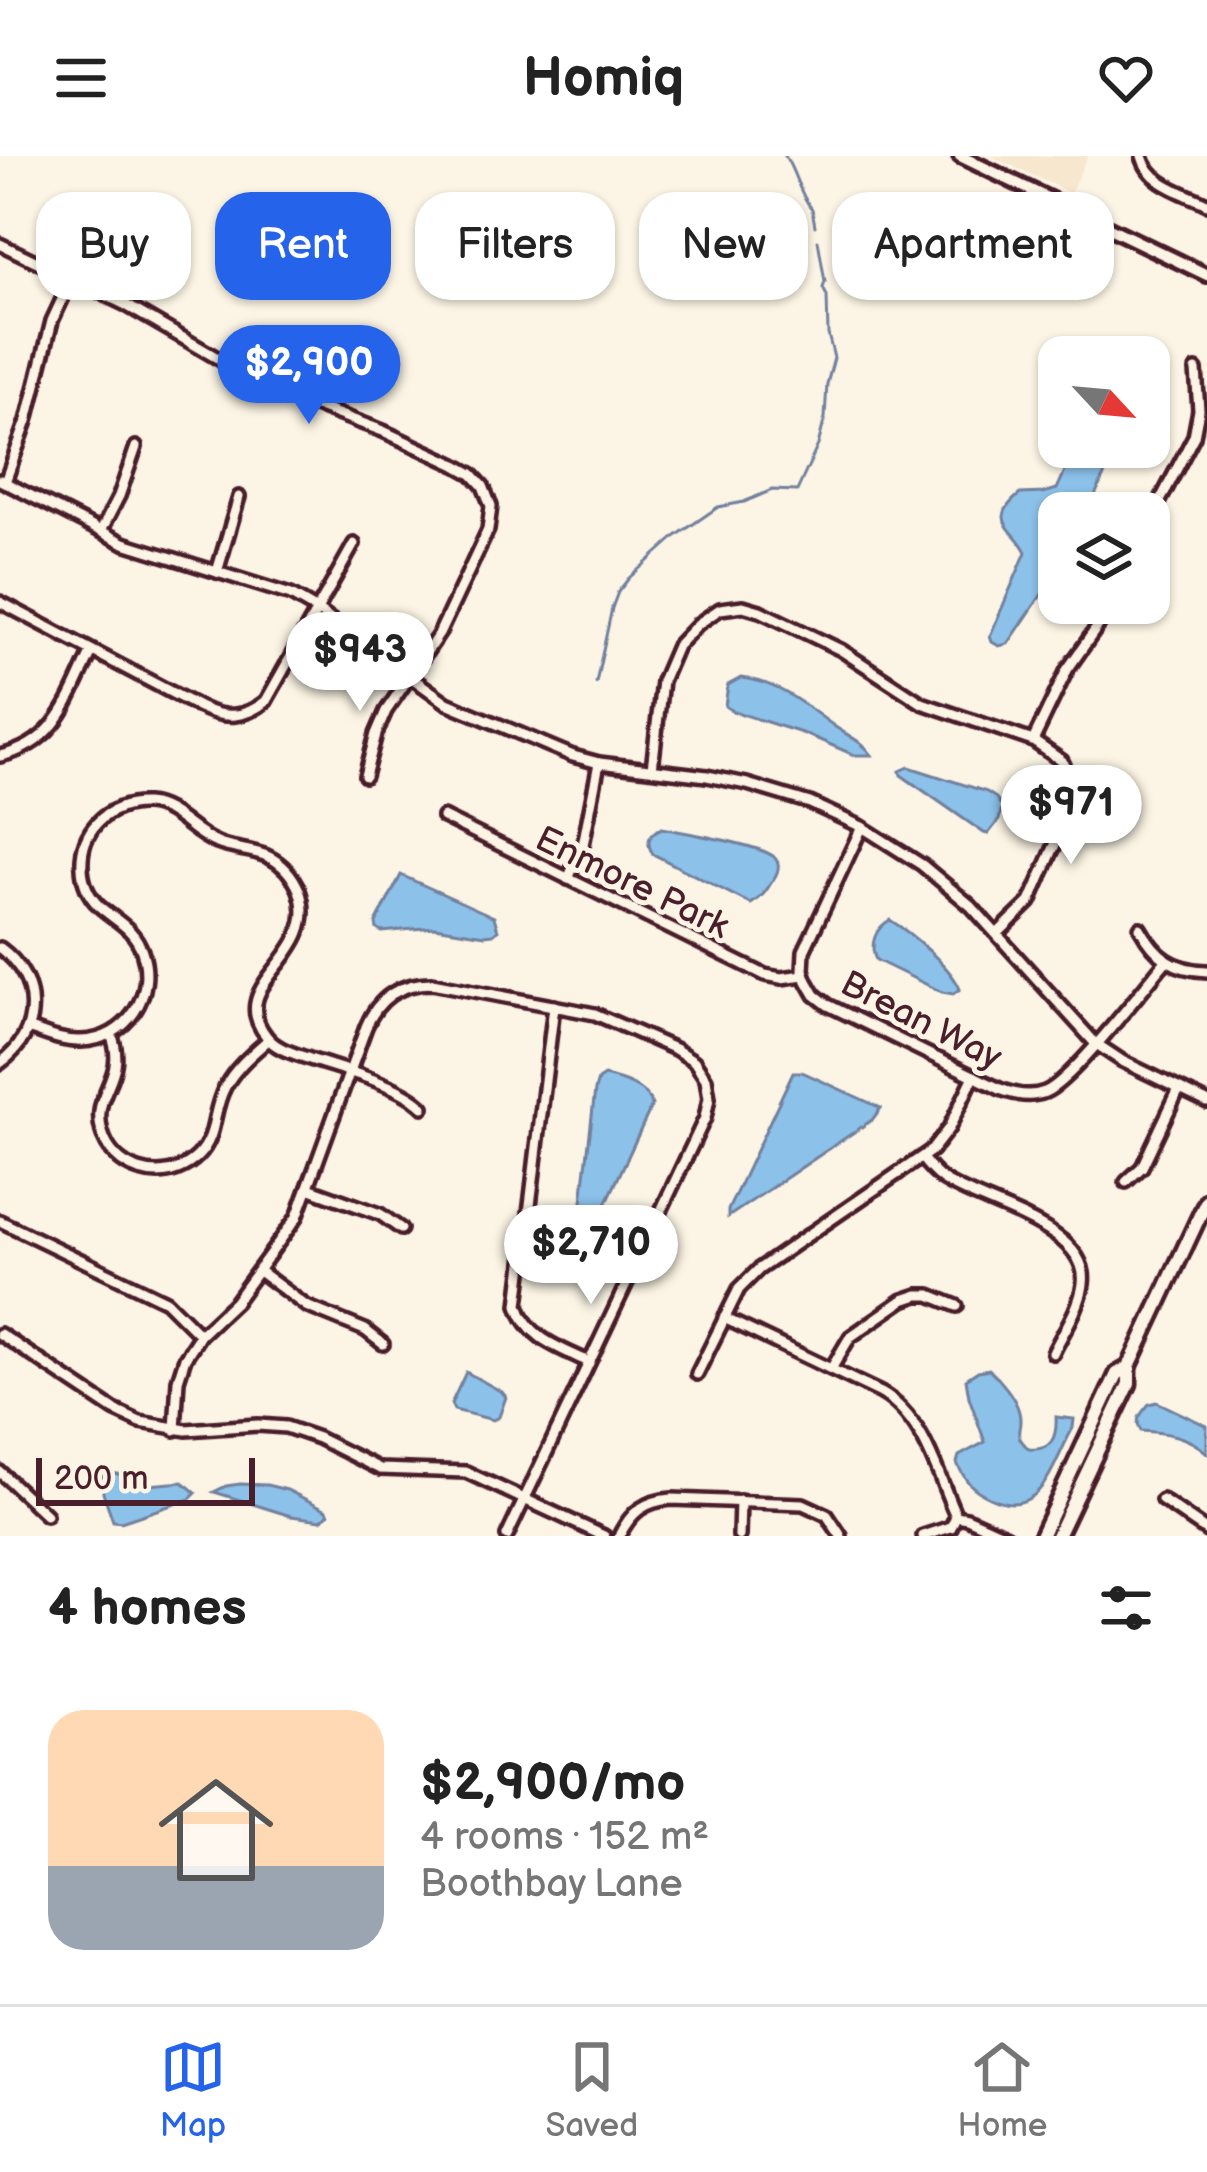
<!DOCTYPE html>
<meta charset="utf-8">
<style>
:root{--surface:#fff;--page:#f6f6f6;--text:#222;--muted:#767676;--line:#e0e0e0;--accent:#2563eb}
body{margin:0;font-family:"Balsamiq Sans",sans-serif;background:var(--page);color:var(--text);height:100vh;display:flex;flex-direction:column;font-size:45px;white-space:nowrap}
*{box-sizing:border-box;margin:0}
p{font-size:39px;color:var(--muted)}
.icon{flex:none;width:66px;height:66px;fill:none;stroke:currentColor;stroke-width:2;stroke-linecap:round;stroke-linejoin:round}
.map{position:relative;height:1380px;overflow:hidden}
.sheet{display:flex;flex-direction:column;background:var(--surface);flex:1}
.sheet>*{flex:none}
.hud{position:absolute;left:36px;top:36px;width:1137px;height:108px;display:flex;gap:24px}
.needle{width:78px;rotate:116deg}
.fabs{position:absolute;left:1038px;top:180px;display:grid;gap:24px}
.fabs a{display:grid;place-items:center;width:132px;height:132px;border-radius:24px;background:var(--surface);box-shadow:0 3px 9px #0004;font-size:60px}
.scale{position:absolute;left:36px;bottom:30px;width:219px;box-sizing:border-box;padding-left:12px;border:6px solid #4a1f2b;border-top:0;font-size:33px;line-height:42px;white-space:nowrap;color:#4a1f2b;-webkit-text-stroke:9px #fcf5e5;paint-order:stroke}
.price{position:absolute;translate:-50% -102px;padding:0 27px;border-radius:42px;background:#fff;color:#222;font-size:39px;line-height:78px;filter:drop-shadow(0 3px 6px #0008)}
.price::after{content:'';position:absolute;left:50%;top:72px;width:36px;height:27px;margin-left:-18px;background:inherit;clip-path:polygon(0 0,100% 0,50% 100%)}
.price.on{background:var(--accent);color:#fff}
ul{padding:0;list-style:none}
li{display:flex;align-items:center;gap:36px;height:300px;padding:0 48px}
li span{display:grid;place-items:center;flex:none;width:336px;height:240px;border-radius:36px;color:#555}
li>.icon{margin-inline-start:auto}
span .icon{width:144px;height:144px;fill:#fffc;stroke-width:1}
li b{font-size:51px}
h2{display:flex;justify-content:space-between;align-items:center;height:144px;padding:0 48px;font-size:51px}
.tag{padding:0 42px;border-radius:36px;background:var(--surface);box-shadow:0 3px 9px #0004;font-size:42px;line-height:108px}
.tag.on{background:var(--accent);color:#fff}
header{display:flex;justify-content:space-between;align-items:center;height:156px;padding:0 48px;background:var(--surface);font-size:54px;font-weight:700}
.tabs{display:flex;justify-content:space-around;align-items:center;height:168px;border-top:3px solid var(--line);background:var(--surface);font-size:33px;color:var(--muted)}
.tabs a{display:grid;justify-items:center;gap:6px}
.tabs .on{color:var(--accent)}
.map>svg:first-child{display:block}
.built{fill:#f7e7cf}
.water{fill:#8cc1e9;stroke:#72809d;stroke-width:3}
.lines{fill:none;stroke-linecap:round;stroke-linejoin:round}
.stream{stroke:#72809d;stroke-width:3}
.minor-casing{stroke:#4a1f2b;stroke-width:18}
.tertiary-casing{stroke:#4a1f2b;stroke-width:20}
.secondary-casing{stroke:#4a1f2b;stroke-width:21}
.minor{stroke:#fcf5e5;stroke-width:9}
.tertiary{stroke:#fcf5e5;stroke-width:10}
.secondary{stroke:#fcf5e5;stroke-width:12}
.labels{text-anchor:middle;stroke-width:10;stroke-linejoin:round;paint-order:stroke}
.street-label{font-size:36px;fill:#4a1f2b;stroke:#fcf5e5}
</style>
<header><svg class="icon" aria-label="menu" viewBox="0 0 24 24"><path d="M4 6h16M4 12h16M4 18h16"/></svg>Homiq<svg class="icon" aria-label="heart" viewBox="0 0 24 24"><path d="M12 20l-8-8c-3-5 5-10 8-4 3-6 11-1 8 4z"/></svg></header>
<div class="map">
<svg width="1207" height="1380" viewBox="0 0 1207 1380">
<rect width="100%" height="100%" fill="#fcf5e5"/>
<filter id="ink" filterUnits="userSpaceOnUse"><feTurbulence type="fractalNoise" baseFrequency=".00833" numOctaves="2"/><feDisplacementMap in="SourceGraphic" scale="24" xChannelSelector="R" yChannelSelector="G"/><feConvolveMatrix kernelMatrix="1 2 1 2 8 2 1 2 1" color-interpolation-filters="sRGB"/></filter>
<g filter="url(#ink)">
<polygon class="built" points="991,0 1088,0 1070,37"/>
<g class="water">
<path d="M1076 291H1117L1087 357H1059V413L1008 488 999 490 992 486 990 480 1026 396C1015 372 986 366 1020 338L1044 337 1057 333Z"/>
<path d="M741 522C777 525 806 550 834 570 848 580 862 585 872 599H854L808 579 732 555 725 550 728 529Z"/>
<polygon points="909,611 987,636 996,642 1002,651 999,664 988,678 984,677 901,619 900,615"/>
<path d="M662 672C682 676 762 689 774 701 783 709 776 720 771 727 765 737 761 742 751 748L653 698C645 686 649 677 662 672Z"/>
<polygon points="401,719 494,761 498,774 493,778 485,779 435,771 382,776 377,773 376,767"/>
<path d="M890 764C911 777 951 811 960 833L953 838 942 836 876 804C869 789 875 772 890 764Z"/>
<polygon points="793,916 802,916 881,952 872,964 728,1061 728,1054"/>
<path d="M604 920C621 924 647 931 652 949L580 1104 575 1105 595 934 598 924Z"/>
<path d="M989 1213C999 1222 1016 1242 1019 1256 1024 1275 1010 1275 1029 1293 1052 1295 1057 1281 1056 1261L1074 1263 1073 1272C1052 1308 1042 1366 989 1341 972 1333 965 1325 957 1307L959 1300 985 1286 969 1241 966 1223 978 1215Z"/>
<polygon points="466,1216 502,1236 506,1241 499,1261 493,1264 454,1254 451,1248"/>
<path d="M1157 1246 1207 1270V1297C1189 1280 1165 1276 1141 1275 1134 1263 1141 1258 1149 1248Z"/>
<polygon points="102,1316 118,1318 147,1329 183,1326 196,1337 190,1343 121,1366 113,1365 103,1336"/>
<polygon points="240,1328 267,1329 287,1334 327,1354 329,1358 321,1364 291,1360 214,1336 226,1330"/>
</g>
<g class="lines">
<g class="stream">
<path d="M785 0C796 17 799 38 812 53L815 70"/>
<polyline points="596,527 612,452 618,436 629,422 676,380 718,351 744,346 772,334 797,335 818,289 825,262 827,228 834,202 828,178 827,140 823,132 825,126 818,84"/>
</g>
<defs>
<g id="minor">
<path d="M1142 0C1149 28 1183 36 1207 48"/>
<polyline points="0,88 126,149 238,214 316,250 383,275 456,309 472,318 483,330 491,350 488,374 439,478 386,555 376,578 365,620"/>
<polyline points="0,324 124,387 291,439 317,454 447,547 573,600 599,607 707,620 747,628 810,647 862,671 922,709 971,750 1095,887 1122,905 1207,946"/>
<polyline points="5,326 27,265 52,165 94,75"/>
<polyline points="1149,366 1194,280 1199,254 1196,214"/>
<polyline points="101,375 119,340 136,291"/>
<polyline points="217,416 239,341"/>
<path d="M0 446 199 551C224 563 244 563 266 545L354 388"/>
<polyline points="1033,585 1067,514 1114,447"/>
<path d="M0 600C58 587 69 542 92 495"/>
<polyline points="652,613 662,525 677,490 698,468 720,453 743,450 760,455 841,494 922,547 1033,585 1062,605 1072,626 1071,652 1030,746 998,777"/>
<polyline points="443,661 765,819 781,822 804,819"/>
<path d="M862 671 804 795 803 814 807 825 815 839 828 849 1000 933C1015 939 1030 942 1045 936 1070 927 1144 831 1166 805"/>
<polyline points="568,723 583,689 599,607"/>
<path d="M1140 772C1156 801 1174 814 1207 815"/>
<path d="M0 792C42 822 42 878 0 907"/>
<path d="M554 850 518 1149C528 1183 560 1192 589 1206"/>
<path d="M28 872C45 878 63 886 81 885 127 884 157 838 142 795 134 772 116 765 99 750 77 729 76 690 97 667 109 654 128 647 146 648 175 650 191 677 217 687 233 694 253 693 269 701 283 708 293 720 299 734 324 802 222 826 267 881 276 893 293 897 307 902 338 913 401 928 423 951"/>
<path d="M111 878C129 922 90 936 102 976 107 994 120 1008 139 1014 170 1024 203 1007 212 975 216 960 217 946 225 931 235 912 252 898 268 884"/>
<path d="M922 1002C928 1010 934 1017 942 1023 979 1049 1091 1071 1083 1128 1080 1152 1063 1176 1053 1197"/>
<polyline points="1126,1026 1142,1011 1179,933"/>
<polyline points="308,1032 380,1058 401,1073"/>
<polyline points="0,1065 166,1145 200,1179"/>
<polyline points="259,1115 306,1150 365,1174 383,1188"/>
<path d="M724 1162 881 1237C924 1261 937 1318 956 1360L951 1371"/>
<polyline points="0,1178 114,1254 140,1266 186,1274 258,1269 286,1271 318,1282 380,1313 466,1316 604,1380"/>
<polyline points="831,1213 850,1181 903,1144 918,1139 930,1139 957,1150"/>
<polyline points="697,1218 739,1133 759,1113 932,994 949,972 974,920"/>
<path d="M175 1274 178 1224 185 1202 200 1179 235 1146 297 1061 366 871C378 842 400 827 432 827L595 858 675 893 694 905 706 923 709 942 705 962 507 1380"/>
<polyline points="0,1316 46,1359"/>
<polyline points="1162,1344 1207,1375"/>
<polyline points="956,1360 967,1362 1007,1380"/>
<path d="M619 1380C631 1356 644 1345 672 1343L803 1348 827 1359 841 1380"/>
<polyline points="739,1380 740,1345"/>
<polyline points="923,1380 951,1371"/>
</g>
<polyline id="tertiary" points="960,0 1207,119"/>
<g id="secondary">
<polyline points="1041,1380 1117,1218 1129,1211 1207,1044"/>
<polyline points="1057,1380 1129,1228 1129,1211"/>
</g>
</defs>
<use href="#minor" class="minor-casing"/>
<use href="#tertiary" class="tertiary-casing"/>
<use href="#secondary" class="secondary-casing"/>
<use href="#minor" class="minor"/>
<use href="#tertiary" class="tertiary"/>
<use href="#secondary" class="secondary"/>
</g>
</g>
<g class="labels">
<g class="street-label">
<text transform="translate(633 725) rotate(26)" y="13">Enmore Park</text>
<text transform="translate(922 863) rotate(27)" y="13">Brean Way</text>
</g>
</g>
</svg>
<div class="fabs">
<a><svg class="needle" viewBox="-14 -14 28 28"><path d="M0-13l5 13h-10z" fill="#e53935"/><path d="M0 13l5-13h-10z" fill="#767676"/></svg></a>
<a><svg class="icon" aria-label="layers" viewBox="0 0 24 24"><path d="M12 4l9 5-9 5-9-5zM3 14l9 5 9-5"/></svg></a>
</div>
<div class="scale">200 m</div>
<b class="price on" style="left:309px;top:271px">$2,900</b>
<b class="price" style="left:360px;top:558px">$943</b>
<b class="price" style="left:1071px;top:711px">$971</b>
<b class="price" style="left:591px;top:1151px">$2,710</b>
<div class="hud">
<a class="tag">Buy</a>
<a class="tag on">Rent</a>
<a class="tag">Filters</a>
<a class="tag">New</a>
<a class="tag">Apartment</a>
</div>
</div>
<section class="sheet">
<h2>4 homes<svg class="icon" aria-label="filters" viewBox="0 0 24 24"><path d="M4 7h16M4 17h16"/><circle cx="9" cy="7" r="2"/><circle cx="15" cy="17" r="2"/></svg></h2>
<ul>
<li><span style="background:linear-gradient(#ffd9b3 65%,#9aa5b1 0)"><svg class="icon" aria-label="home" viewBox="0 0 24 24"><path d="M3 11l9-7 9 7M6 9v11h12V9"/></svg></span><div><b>$2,900/mo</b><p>4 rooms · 152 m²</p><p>Boothbay Lane</p></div></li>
</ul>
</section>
<nav class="tabs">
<a class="on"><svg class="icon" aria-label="map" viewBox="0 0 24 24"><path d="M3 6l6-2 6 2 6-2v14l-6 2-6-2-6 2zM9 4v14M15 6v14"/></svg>Map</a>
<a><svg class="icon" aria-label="saved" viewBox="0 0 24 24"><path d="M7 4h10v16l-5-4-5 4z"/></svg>Saved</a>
<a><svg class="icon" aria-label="home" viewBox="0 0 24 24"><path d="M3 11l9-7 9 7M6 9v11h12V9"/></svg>Home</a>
</nav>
